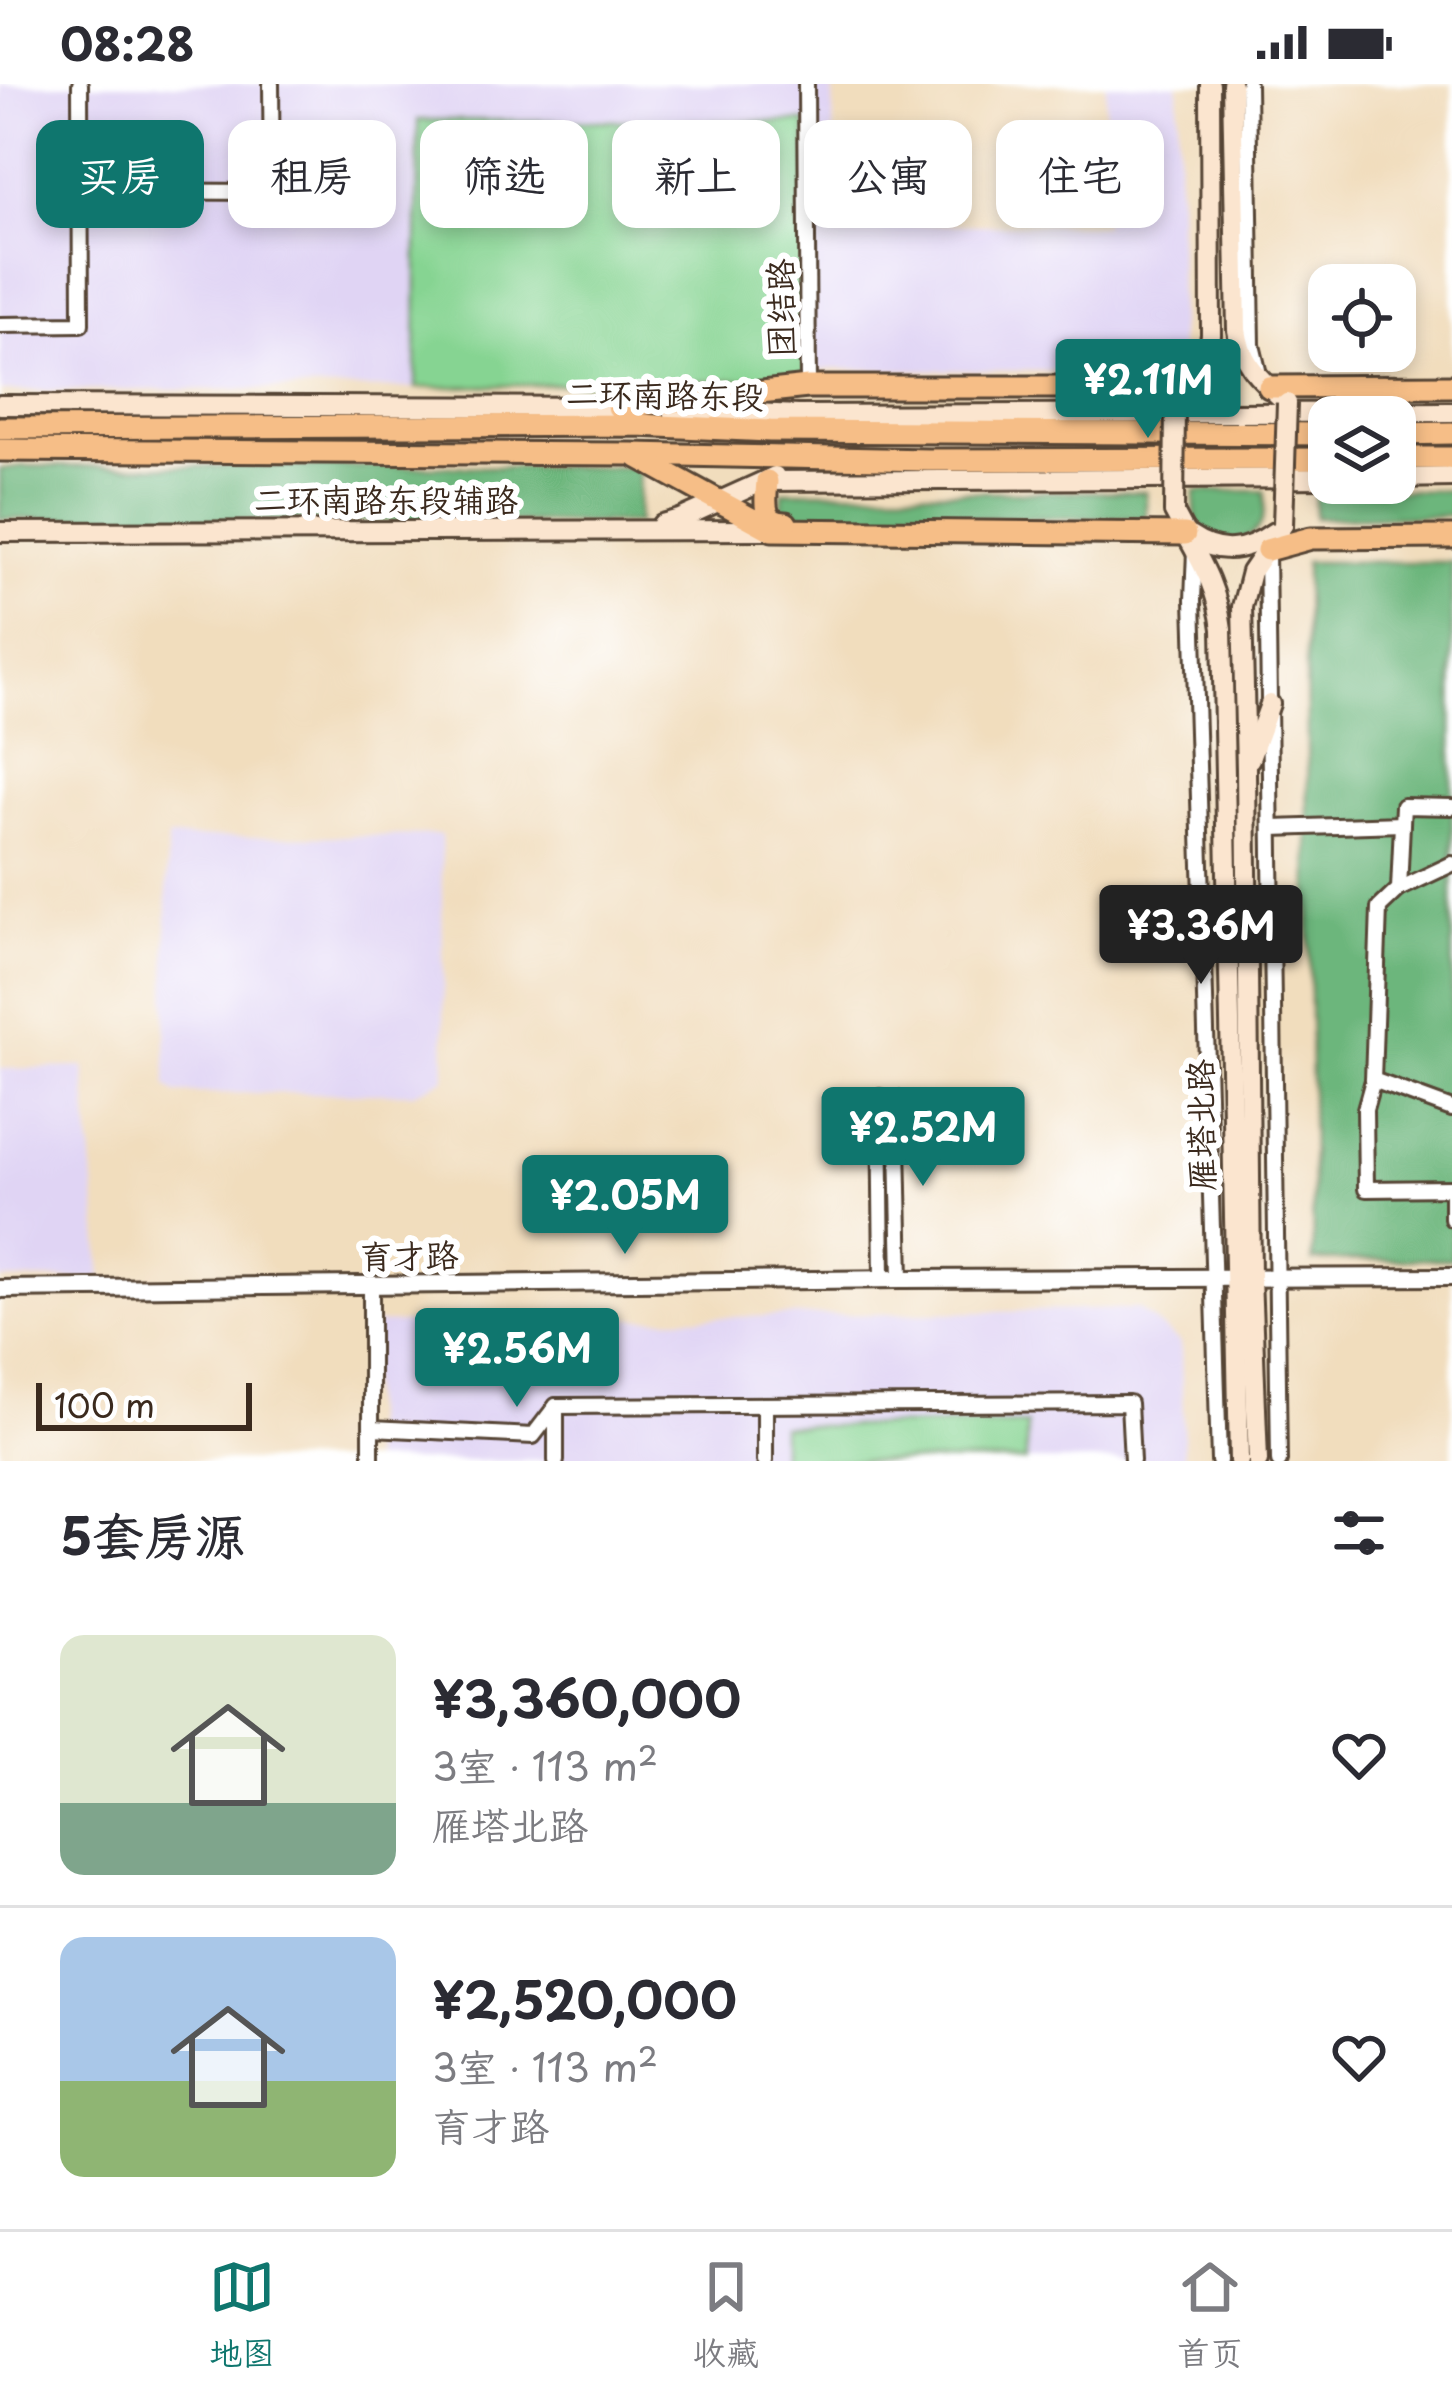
<!DOCTYPE html>
<html lang="zh">
<meta charset="utf-8">
<style>
:root{--surface:#fff;--page:#f2f2f3;--text:#2b2b33;--muted:#7c7c81;--line:#e1e1e2;--accent:#0f766e}
body{margin:0;font-family:"Playpen Sans","LXGW WenKai TC",sans-serif;background:var(--page);color:var(--text);height:100vh;display:flex;flex-direction:column;font-size:45px;white-space:nowrap}
*{box-sizing:border-box;margin:0}
p{font-size:39px;color:var(--muted)}
.icon{flex:none;width:66px;height:66px;fill:none;stroke:currentColor;stroke-width:2;stroke-linecap:round;stroke-linejoin:round}
.map{position:relative;height:1377px;overflow:hidden}
.sheet{display:flex;flex-direction:column;background:var(--surface);flex:1}
.sheet>*{flex:none}
.top-card{position:absolute;left:36px;top:36px;width:1380px;height:108px;display:flex;gap:24px}
.buttons{position:absolute;left:1308px;top:180px;display:grid;gap:24px}
.buttons a{display:grid;place-items:center;width:108px;height:108px;border-radius:24px;background:var(--surface);box-shadow:0 6px 18px #0003;font-size:60px}
.scale{position:absolute;left:36px;bottom:30px;width:216px;box-sizing:border-box;padding-left:12px;border:6px solid #3b2a1e;border-top:0;font-size:33px;line-height:42px;white-space:nowrap;color:#3b2a1e;-webkit-text-stroke:9px #fff;paint-order:stroke}
.price{position:absolute;translate:-50% -102px;padding:0 27px;border-radius:12px;background:var(--accent);color:#fff;font-size:39px;line-height:78px;filter:drop-shadow(0 3px 6px #0008)}
.price::after{content:'';position:absolute;left:50%;top:72px;width:36px;height:27px;margin-left:-18px;background:inherit;clip-path:polygon(0 0,100% 0,50% 100%)}
.price.on{background:#222;color:#fff}
ul{padding:0;list-style:none}
li{display:flex;align-items:center;gap:36px;height:300px;padding:0 60px}
li+li{border-top:3px solid var(--line)}
li span{display:grid;place-items:center;flex:none;width:336px;height:240px;border-radius:24px;color:#555}
li>.icon{margin-inline-start:auto}
span .icon{width:144px;height:144px;fill:#fffc;stroke-width:1}
li b{font-size:51px}
h2{display:flex;justify-content:space-between;align-items:center;height:144px;padding:0 60px;font-size:51px}
.tag{padding:0 42px;border-radius:24px;background:var(--surface);box-shadow:0 6px 18px #0003;font-size:42px;line-height:108px}
.tag.on{background:var(--accent);color:#fff}
.status{display:flex;justify-content:space-between;align-items:center;height:84px;padding:0 60px;background:var(--surface);direction:ltr}
.status svg{height:33px;fill:currentColor}
.dock{display:flex;justify-content:space-around;align-items:center;height:168px;border-top:3px solid var(--line);background:var(--surface);font-size:33px;color:var(--muted)}
.dock a{display:grid;justify-items:center;gap:6px}
.dock .on{color:var(--accent)}
.map>svg:first-child{display:block}
.built{fill:#e0d4f4}
.green{fill:#86d492;stroke:#607f58;stroke-width:3}
.forest{fill:#6cb67c;stroke:#54704d;stroke-width:3}
.lines{fill:none;stroke-linecap:round;stroke-linejoin:round}
.minor-casing{stroke:#564536;stroke-width:20}
.tertiary-casing{stroke:#564536;stroke-width:22}
.secondary-casing{stroke:#564536;stroke-width:24}
.trunk-casing{stroke:#564536;stroke-width:27}
.minor{stroke:#fff;stroke-width:14}
.tertiary{stroke:#fff;stroke-width:16}
.secondary{stroke:#fbe5cf;stroke-width:18}
.trunk{stroke:#f6be87;stroke-width:21}
.secondary-bridge-casing{stroke:#564536;stroke-width:24;stroke-linecap:butt}
.secondary-bridge{stroke:#fbe5cf;stroke-width:18}
.labels{text-anchor:middle;stroke-width:12;stroke-linejoin:round;paint-order:stroke}
.street-label{font-size:33px;fill:#3b2a1e;stroke:#fff}
</style>
<div class="status"><b>08:28</b><svg viewBox="0 0 49 12"><path d="M0 12V9h3v3zM5 12V6h3v6zM10 12V3h3v9zM15 12V0h3v12zM26 1h20v11H26zM47 4h2v5h-2z"/></svg></div>
<div class="map">
<svg width="1452" height="1377" viewBox="0 0 1452 1377">
<rect width="100%" height="100%" fill="#fff"/>
<filter id="ink" filterUnits="userSpaceOnUse"><feTurbulence type="fractalNoise" baseFrequency=".00833" numOctaves="2"/><feDisplacementMap in="SourceGraphic" scale="24" xChannelSelector="R" yChannelSelector="G"/><feConvolveMatrix kernelMatrix="1 2 1 2 8 2 1 2 1" color-interpolation-filters="sRGB"/></filter>
<filter id="wash" filterUnits="userSpaceOnUse"><feTurbulence type="fractalNoise" baseFrequency=".004" numOctaves="4" result="noise"/><feDisplacementMap in="SourceGraphic" scale="48" xChannelSelector="R" yChannelSelector="G"/><feGaussianBlur stdDeviation="2.7" result="paint"/><feColorMatrix in="noise" values="0 0 0 0 0 0 0 0 0 0 0 0 0 0 0 0 0 1.4 0 .05"/><feComposite in="paint" operator="in"/></filter>
<g filter="url(#wash)">
<rect width="100%" height="100%" fill="#f1ddbd"/>
<g class="built">
<polygon points="0,0 833,0 834,140 1104,142 1106,0 1178,0 1179,288 833,285 652,297 416,304 0,307"/>
<polygon points="441,751 445,994 414,1009 175,1009 166,1001 167,754"/>
<polygon points="84,983 102,1195 0,1196 0,985"/>
<polygon points="1138,1225 1181,1259 1184,1377 371,1377 368,1240"/>
</g>
<g class="green">
<polygon points="418,36 806,38 809,294 416,304"/>
<polygon points="1027,1341 1026,1377 781,1377 781,1342"/>
</g>
<g class="forest">
<polygon points="23,382 639,383 638,439 0,435 0,385"/>
<polygon points="1452,406 1452,432 1315,434 1315,408"/>
<polygon points="783,407 1146,408 1146,434 787,434 781,429"/>
<path d="M1195 407H1264C1264 416 1266 428 1262 437 1251 464 1208 464 1197 437 1193 428 1195 417 1195 407Z"/>
<polygon points="1305,478 1452,478 1452,1175 1313,1177"/>
</g>
</g>
<g filter="url(#ink)">
<g class="lines">
<defs>
<g id="minor">
<polyline points="806,0 808,303"/>
<polyline points="1248,0 1252,261 1258,286"/>
<polyline points="80,107 272,108 271,0"/>
<polyline points="0,241 81,240 80,0"/>
<polyline points="1267,466 1279,1377"/>
<polyline points="1195,467 1193,516 1219,1377"/>
<polyline points="1402,740 1399,805 1379,824 1373,996 1452,1025"/>
<polyline points="1272,744 1402,740 1403,722 1452,723"/>
<polyline points="1399,805 1452,780"/>
<polyline points="1373,996 1365,1025 1366,1105 1452,1104 1452,1135"/>
<polyline points="880,1013 882,1196"/>
<polyline points="897,1015 901,1195"/>
<polyline points="371,1203 371,1377"/>
<polyline points="556,1322 1129,1319 1132,1377"/>
<polyline points="372,1344 533,1352 556,1322 556,1377"/>
<polyline points="765,1377 765,1322"/>
</g>
<polyline id="tertiary" points="0,1205 901,1195 1452,1193"/>
<g id="secondary">
<path d="M1232 0 1237 246C1241 277 1256 291 1279 312"/>
<path d="M1186 303C1202 287 1207 274 1211 251L1210 0"/>
<polyline points="0,321 631,323"/>
<polyline points="671,325 798,331 1452,328"/>
<polyline points="1395,394 1452,393"/>
<polyline points="767,397 1329,394"/>
<path d="M1174 428C1196 471 1216 495 1222 545L1239 1377"/>
<polyline points="662,440 680,435 775,392"/>
<polyline points="0,448 772,446"/>
<path d="M1190 452C1219 472 1246 468 1274 448"/>
<polyline points="1250,675 1270,620"/>
<polyline points="1258,1377 1251,1193 1246,685 1242,523 1251,488 1283,441"/>
</g>
<g id="trunk">
<polyline points="1269,303 1452,302"/>
<polyline points="618,323 808,303 1186,303"/>
<polyline points="0,344 637,341 770,347 1329,350"/>
<polyline points="1395,350 1452,349"/>
<polyline points="0,366 632,370 928,376 1329,375"/>
<polyline points="638,373 772,446 1185,450"/>
<polyline points="1395,374 1452,374"/>
<path d="M767 397C766 415 760 439 786 439"/>
<polyline points="1267,466 1311,454 1452,453"/>
</g>
</defs>
<use href="#minor" class="minor-casing"/>
<use href="#tertiary" class="tertiary-casing"/>
<use href="#secondary" class="secondary-casing"/>
<use href="#trunk" class="trunk-casing"/>
<use href="#minor" class="minor"/>
<use href="#tertiary" class="tertiary"/>
<use href="#secondary" class="secondary"/>
<use href="#trunk" class="trunk"/>
<defs>
<g id="secondary-bridge">
<polyline points="1174,428 1175,321 1186,303"/>
<polyline points="1283,441 1287,319"/>
</g>
</defs>
<use href="#secondary-bridge" class="secondary-bridge-casing"/>
<use href="#secondary-bridge" class="secondary-bridge"/>
</g>
</g>
<g class="labels">
<g class="street-label">
<text transform="translate(781 224) rotate(-91)" y="12">团结路</text>
<text transform="translate(665 311) rotate(1)" y="12">二环南路东段</text>
<text x="386" y="428">二环南路东段辅路</text>
<text transform="translate(1201 1041) rotate(-91)" y="12">雁塔北路</text>
<text transform="translate(409 1172) rotate(-1)" y="12">育才路</text>
</g>
</g>
</svg>
<div class="buttons">
<a><svg class="icon" aria-label="locate" viewBox="0 0 24 24"><circle cx="12" cy="12" r="6"/><path d="M12 2v4M12 18v4M2 12h4M18 12h4"/></svg></a>
<a><svg class="icon" aria-label="layers" viewBox="0 0 24 24"><path d="M12 4l9 5-9 5-9-5zM3 14l9 5 9-5"/></svg></a>
</div>
<div class="scale">100 m</div>
<b class="price" style="left:1148px;top:357px">¥2.11M</b>
<b class="price on" style="left:1201px;top:903px">¥3.36M</b>
<b class="price" style="left:923px;top:1105px">¥2.52M</b>
<b class="price" style="left:625px;top:1173px">¥2.05M</b>
<b class="price" style="left:517px;top:1326px">¥2.56M</b>
<div class="top-card">
<a class="tag on">买房</a>
<a class="tag">租房</a>
<a class="tag">筛选</a>
<a class="tag">新上</a>
<a class="tag">公寓</a>
<a class="tag">住宅</a>
</div>
</div>
<section class="sheet">
<h2>5套房源<svg class="icon" aria-label="filters" viewBox="0 0 24 24"><path d="M4 7h16M4 17h16"/><circle cx="9" cy="7" r="2"/><circle cx="15" cy="17" r="2"/></svg></h2>
<ul>
<li><span style="background:linear-gradient(#dfe7d0 70%,#7fa58c 0)"><svg class="icon" aria-label="home" viewBox="0 0 24 24"><path d="M3 11l9-7 9 7M6 9v11h12V9"/></svg></span><div><b>¥3,360,000</b><p>3室 · 113 m²</p><p>雁塔北路</p></div><svg class="icon" aria-label="heart" viewBox="0 0 24 24"><path d="M12 20l-8-8c-3-5 5-10 8-4 3-6 11-1 8 4z"/></svg></li>
<li><span style="background:linear-gradient(#a9c7e8 60%,#8fb573 0)"><svg class="icon" aria-label="home" viewBox="0 0 24 24"><path d="M3 11l9-7 9 7M6 9v11h12V9"/></svg></span><div><b>¥2,520,000</b><p>3室 · 113 m²</p><p>育才路</p></div><svg class="icon" aria-label="heart" viewBox="0 0 24 24"><path d="M12 20l-8-8c-3-5 5-10 8-4 3-6 11-1 8 4z"/></svg></li>
</ul>
</section>
<nav class="dock">
<a class="on"><svg class="icon" aria-label="map" viewBox="0 0 24 24"><path d="M3 6l6-2 6 2 6-2v14l-6 2-6-2-6 2zM9 4v14M15 6v14"/></svg>地图</a>
<a><svg class="icon" aria-label="saved" viewBox="0 0 24 24"><path d="M7 4h10v16l-5-4-5 4z"/></svg>收藏</a>
<a><svg class="icon" aria-label="home" viewBox="0 0 24 24"><path d="M3 11l9-7 9 7M6 9v11h12V9"/></svg>首页</a>
</nav>
